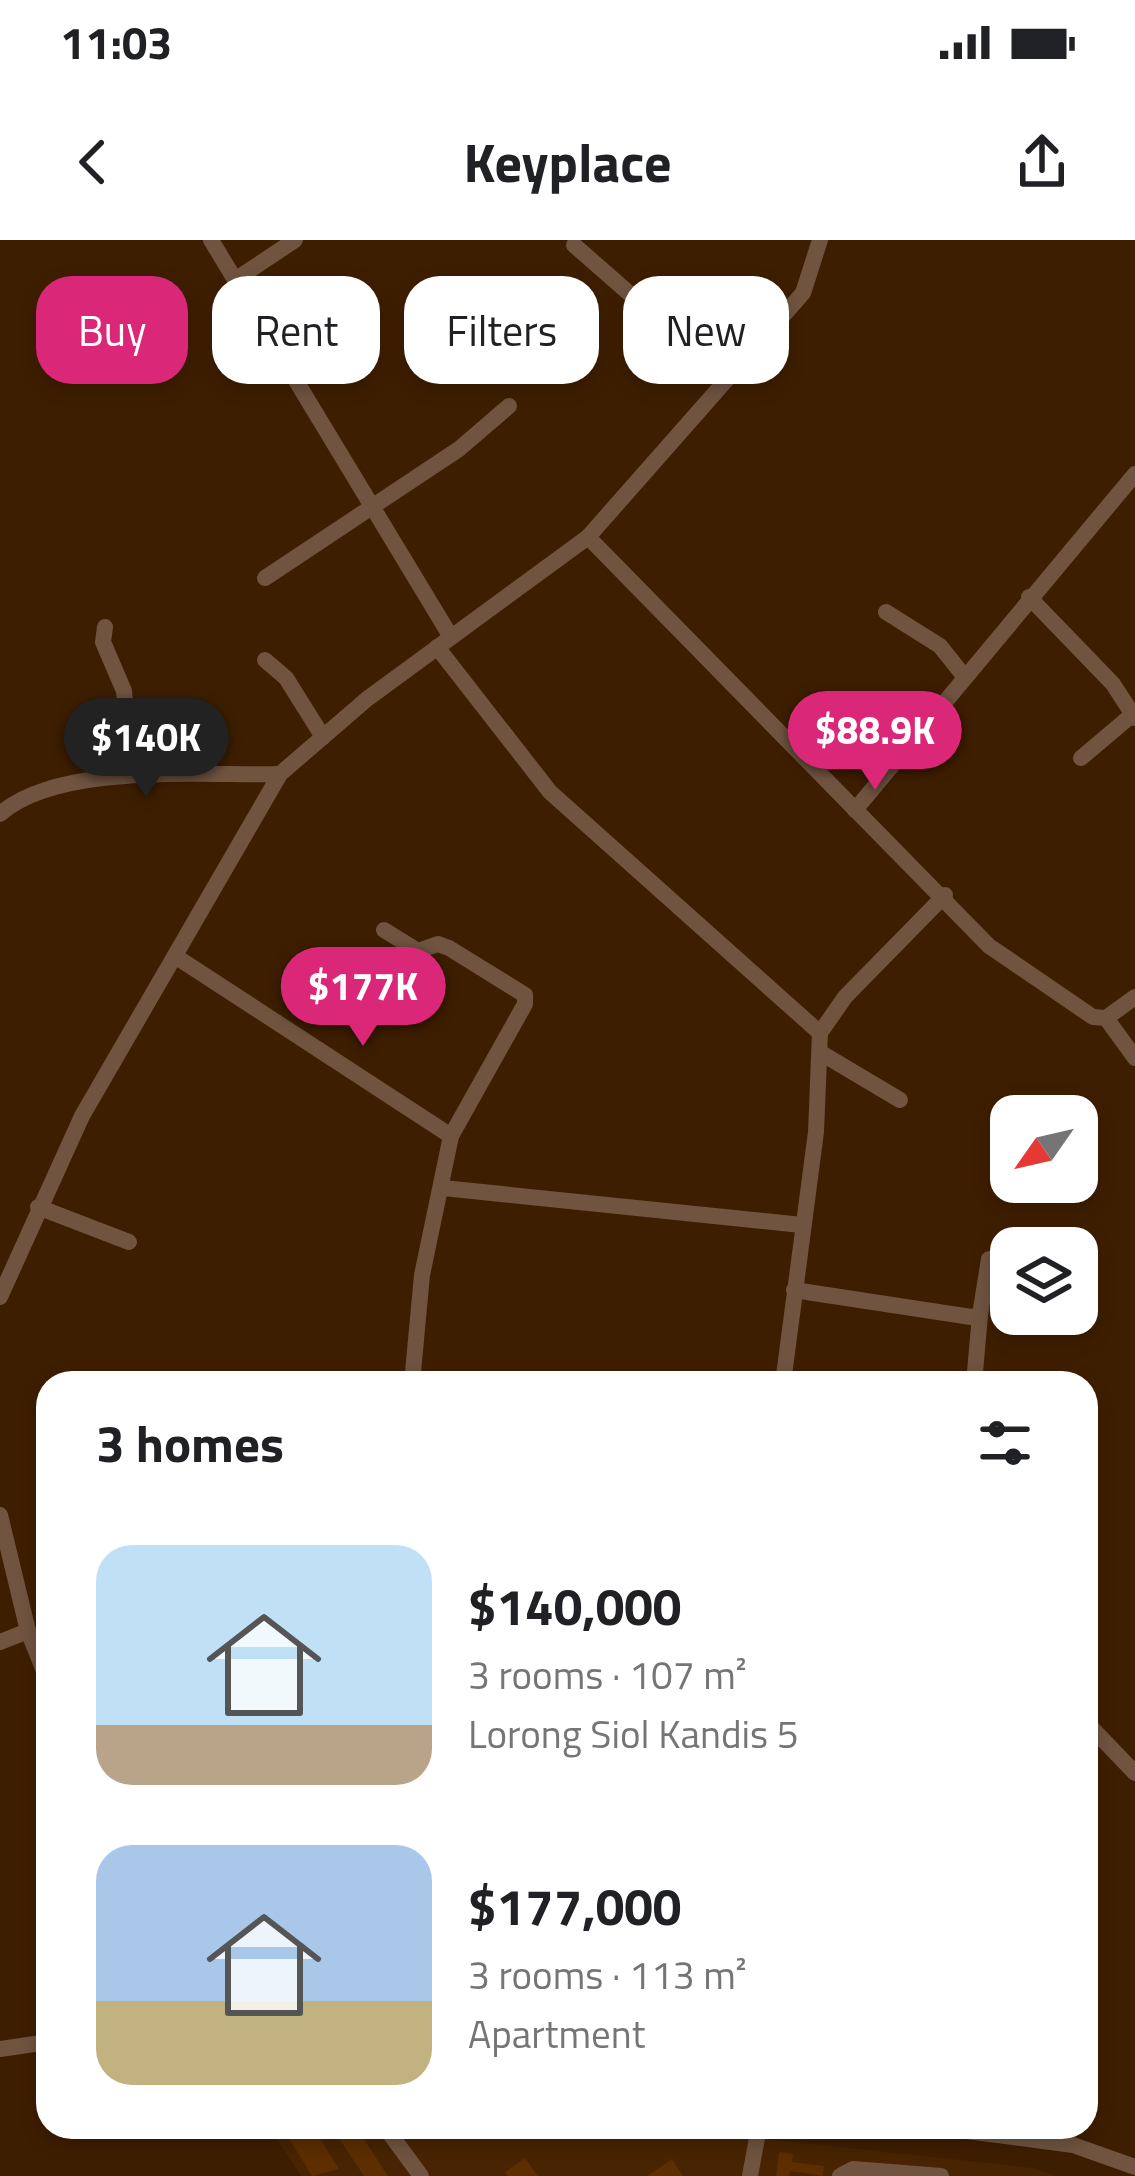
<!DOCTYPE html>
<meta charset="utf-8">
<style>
:root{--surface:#fff;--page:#f2f2f2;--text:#202124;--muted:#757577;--accent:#db2777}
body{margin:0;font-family:"Titillium Web",sans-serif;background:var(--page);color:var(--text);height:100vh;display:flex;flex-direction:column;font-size:45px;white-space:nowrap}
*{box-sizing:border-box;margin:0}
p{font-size:39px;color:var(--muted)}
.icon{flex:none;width:66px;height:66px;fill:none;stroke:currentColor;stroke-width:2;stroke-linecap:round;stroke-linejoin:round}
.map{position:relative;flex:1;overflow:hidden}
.side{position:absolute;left:36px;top:1131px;width:1062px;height:768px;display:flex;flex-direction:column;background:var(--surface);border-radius:36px;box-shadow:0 6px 18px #0003}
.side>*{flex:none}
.guide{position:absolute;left:36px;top:36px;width:1065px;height:108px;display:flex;gap:24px}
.needle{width:78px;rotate:236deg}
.tools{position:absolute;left:990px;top:855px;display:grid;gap:24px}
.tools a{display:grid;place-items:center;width:108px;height:108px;border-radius:24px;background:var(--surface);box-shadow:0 6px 18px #0003;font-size:60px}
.price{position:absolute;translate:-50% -102px;padding:0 27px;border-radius:42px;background:var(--accent);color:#fff;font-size:39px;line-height:78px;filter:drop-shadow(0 3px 6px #0008)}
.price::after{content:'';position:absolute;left:50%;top:72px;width:36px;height:27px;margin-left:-18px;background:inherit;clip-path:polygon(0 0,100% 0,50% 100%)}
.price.selected{background:#222;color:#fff}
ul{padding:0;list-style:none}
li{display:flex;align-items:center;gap:36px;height:300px;padding:0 60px}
li span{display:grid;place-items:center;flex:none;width:336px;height:240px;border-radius:36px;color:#555}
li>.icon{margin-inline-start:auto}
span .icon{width:144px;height:144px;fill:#fffc;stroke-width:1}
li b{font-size:51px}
h2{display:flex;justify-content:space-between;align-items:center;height:144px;padding:0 60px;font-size:51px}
.chip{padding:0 42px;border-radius:36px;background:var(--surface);box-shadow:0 6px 18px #0003;font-size:42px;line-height:108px}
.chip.selected{background:var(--accent);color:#fff}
.status{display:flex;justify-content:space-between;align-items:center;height:84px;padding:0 60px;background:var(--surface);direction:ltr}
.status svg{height:33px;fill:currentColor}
header{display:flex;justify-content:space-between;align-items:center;height:156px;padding:0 60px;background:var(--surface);font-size:54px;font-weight:700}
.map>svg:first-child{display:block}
.built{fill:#482402}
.building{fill:#5c2e00}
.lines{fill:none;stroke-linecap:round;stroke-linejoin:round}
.minor{stroke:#705440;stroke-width:16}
</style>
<div class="status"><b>11:03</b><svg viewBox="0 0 49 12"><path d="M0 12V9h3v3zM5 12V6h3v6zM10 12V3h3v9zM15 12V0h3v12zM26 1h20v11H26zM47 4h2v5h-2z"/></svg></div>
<header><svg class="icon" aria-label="back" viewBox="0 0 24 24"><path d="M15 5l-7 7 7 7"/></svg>Keyplace<svg class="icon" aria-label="share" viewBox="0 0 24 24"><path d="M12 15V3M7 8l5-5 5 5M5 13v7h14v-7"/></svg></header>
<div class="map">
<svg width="1135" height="1936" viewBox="0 0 1135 1936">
<rect width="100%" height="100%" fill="#3e1e01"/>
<polygon class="built" points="269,1887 656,1887 1033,1928 1056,1936 301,1936"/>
<g class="building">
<polygon points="282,1887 296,1887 302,1897 314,1889 339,1929 312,1936"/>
<polygon points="353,1887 356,1887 388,1936 364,1936 338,1897"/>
<polygon points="779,1912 793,1914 792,1922 824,1926 823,1936 790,1931 789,1936 776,1936"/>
<polygon points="525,1918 538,1936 508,1936 505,1932"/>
<polygon points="672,1919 683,1936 647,1936"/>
</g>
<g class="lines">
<g class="minor">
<polyline points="211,0 451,397"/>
<polyline points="574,5 727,139"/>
<polyline points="235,40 295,0"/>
<polyline points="588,297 989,706 1093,777 1106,778 1135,818"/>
<polyline points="265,338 459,209 509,166"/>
<polyline points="1029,357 1113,444 1135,478"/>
<polyline points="886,372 940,406 964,436"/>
<polyline points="105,387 103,402 124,451 131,534"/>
<polyline points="437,407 550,552 820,793"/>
<polyline points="265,420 286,438 323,497"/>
<polyline points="1081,518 1133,474"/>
<polyline points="855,570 1135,234"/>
<path d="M0 574C59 522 205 536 280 534"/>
<polyline points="384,690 418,711 438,704 449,708 525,755 525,764 451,896"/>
<polyline points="178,718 451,896 422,1035 412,1143"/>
<polyline points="1106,778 1135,757"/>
<polyline points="821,813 900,860"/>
<polyline points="443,948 802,985"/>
<polyline points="38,967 129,1002"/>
<polyline points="794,1050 971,1077 980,1075 989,1019"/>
<polyline points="0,1057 82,876 280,534 367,459 588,297 803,53 820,0"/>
<polyline points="783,1143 816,892 820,793 845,757 945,655"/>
<polyline points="974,1143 980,1075"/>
<polyline points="0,1275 28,1391 48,1441"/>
<polyline points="0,1402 28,1391"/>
<polyline points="1086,1482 1135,1533"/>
<polyline points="0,1809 48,1802"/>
<polyline points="385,1887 421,1936"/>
<polyline points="936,1887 1073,1905 1135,1927"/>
<polyline points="750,1936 759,1887"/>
<polyline points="840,1936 853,1929 941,1936"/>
</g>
</g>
</svg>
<div class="tools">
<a><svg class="needle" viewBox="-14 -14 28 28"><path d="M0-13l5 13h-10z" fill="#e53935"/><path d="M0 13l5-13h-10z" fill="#757577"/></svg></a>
<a><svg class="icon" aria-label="layers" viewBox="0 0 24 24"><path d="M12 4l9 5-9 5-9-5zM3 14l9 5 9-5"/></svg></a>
</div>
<b class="price" style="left:875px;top:553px">$88.9K</b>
<b class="price selected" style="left:146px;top:560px">$140K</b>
<b class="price" style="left:363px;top:809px">$177K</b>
<div class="guide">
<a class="chip selected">Buy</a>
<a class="chip">Rent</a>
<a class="chip">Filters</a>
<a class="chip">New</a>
</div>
<section class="side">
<h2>3 homes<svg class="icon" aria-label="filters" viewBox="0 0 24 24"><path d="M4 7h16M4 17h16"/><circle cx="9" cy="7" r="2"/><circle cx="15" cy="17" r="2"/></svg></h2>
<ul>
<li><span style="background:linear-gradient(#bfe0f5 75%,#b9a48a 0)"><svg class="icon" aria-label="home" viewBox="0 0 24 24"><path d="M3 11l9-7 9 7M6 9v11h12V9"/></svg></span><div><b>$140,000</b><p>3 rooms · 107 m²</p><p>Lorong Siol Kandis 5</p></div></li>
<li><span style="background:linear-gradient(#a9c7e8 65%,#c2b280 0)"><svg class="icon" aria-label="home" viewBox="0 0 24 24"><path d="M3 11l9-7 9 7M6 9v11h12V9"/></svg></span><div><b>$177,000</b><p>3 rooms · 113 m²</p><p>Apartment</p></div></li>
</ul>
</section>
</div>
